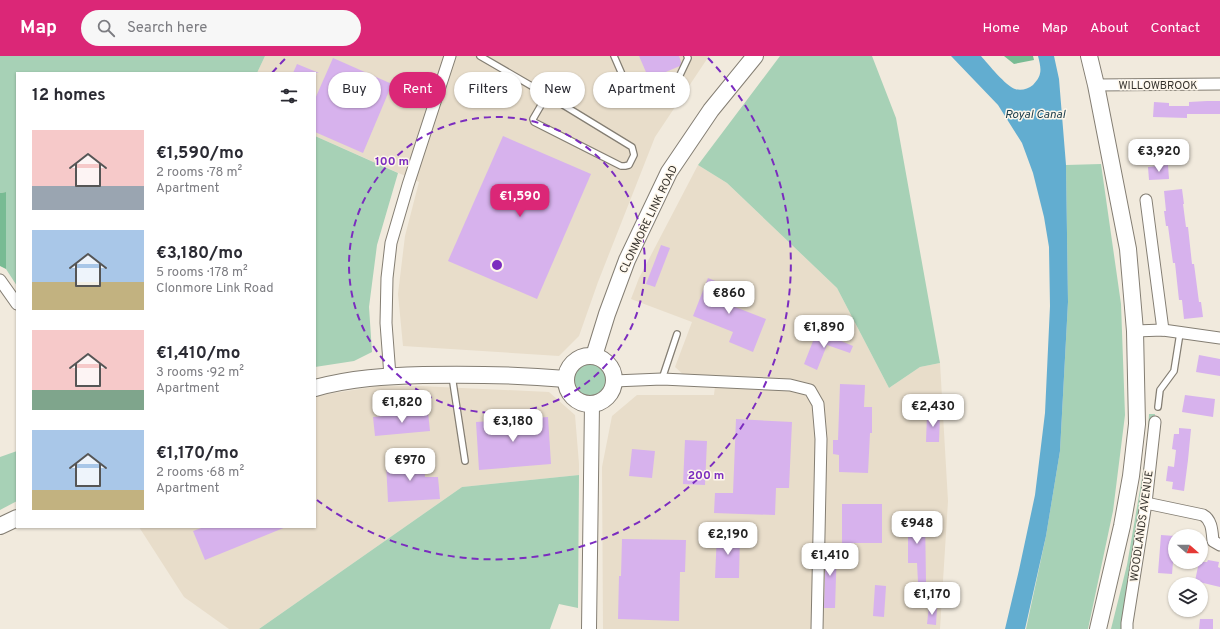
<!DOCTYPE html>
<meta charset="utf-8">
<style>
:root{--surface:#fff;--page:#f7f7f7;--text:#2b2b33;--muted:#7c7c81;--accent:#db2777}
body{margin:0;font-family:Overpass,sans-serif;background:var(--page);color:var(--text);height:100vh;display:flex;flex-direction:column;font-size:15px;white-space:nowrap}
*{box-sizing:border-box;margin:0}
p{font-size:13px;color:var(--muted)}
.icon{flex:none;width:22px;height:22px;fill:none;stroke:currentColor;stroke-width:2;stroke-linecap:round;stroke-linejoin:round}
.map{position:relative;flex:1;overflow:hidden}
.sheet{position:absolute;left:16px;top:16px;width:300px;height:456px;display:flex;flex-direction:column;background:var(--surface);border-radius:0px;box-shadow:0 1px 3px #0004}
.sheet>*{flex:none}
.banner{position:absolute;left:328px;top:16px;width:380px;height:36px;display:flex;gap:8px}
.needle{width:26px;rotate:110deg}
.tools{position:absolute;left:1168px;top:473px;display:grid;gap:8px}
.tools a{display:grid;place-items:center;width:40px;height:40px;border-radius:50%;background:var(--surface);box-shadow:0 1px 3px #0004;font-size:20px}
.price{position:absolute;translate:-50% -34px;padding:0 9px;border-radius:8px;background:#fff;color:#222;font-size:13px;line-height:26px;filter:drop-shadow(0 1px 2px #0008)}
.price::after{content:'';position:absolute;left:50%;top:24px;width:12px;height:9px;margin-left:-6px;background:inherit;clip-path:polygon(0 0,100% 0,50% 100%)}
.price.selected{background:var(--accent);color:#fff}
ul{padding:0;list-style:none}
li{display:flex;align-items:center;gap:12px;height:100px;padding:0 16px}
li span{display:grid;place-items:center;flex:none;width:112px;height:80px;border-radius:0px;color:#555}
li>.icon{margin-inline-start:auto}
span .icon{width:48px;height:48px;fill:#fffc;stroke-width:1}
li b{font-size:17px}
h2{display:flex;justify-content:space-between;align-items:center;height:48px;padding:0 16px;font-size:17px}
.chip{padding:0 14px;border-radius:18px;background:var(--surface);box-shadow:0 1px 3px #0004;font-size:14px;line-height:36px}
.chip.selected{background:var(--accent);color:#fff}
header{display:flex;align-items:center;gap:24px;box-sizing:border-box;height:56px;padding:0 20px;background:var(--accent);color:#fff}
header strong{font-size:19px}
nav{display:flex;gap:22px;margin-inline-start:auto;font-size:14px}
.search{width:280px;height:36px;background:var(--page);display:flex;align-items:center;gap:10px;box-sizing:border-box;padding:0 14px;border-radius:22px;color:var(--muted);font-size:15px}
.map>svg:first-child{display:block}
.built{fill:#e8ddca}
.green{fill:#a7d1b6}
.forest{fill:#78bb93}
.water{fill:#62add0}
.building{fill:#d7b2ed}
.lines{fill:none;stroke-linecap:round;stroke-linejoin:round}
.service-casing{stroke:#847e73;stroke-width:8}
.minor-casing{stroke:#847e73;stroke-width:13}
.tertiary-casing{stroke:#847e73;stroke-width:16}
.secondary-casing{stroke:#847e73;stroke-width:18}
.service{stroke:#fff;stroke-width:5.5}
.minor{stroke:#fff;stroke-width:11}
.tertiary{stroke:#fff;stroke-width:14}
.secondary{stroke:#fff;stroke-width:16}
.ring{fill:none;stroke:#7b2cbf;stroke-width:2;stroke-dasharray:7 5}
.labels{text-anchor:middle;stroke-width:3;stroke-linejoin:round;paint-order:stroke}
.street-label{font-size:11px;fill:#35322d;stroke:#fef7eb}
.water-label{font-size:12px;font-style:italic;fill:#173a49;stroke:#fef7eb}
.centre{fill:#7b2cbf;stroke:#fef7eb;stroke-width:2}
.ring-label{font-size:12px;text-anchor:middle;font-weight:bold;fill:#7b2cbf;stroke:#fef7eb;stroke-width:3;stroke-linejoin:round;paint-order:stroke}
</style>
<header>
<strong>Map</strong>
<div class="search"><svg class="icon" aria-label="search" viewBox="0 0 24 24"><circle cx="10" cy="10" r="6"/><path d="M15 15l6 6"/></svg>Search here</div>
<nav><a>Home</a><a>Map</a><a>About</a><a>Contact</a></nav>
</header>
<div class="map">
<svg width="1220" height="573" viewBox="0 0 1220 573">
<rect width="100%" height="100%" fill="#f1eadd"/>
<g class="built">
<polygon points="265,0 709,0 655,81 598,226 579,280 559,300 403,290 398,238 405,180 419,126 315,80 315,17 257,17"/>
<polygon points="698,109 727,127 837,232 889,332 920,311 940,307 948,445 940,573 603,573 602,411 612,360 637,339 714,339 716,321 686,321 675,311 692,266 631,243 639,222"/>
<polygon points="379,330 419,330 549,336 575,359 579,408 579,419 462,431 259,573 229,573 184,541 139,471 315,471 315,340"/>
</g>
<g class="green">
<polygon points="0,0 265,0 257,17 17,17 17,230 6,213 6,136 0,137"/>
<polygon points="780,0 872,0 896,62 940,307 920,311 889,332 837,232 727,127 698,109"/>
<polygon points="315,80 398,117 377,189 369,251 372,296 354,305 315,311"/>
<polygon points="1101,108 1121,248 1125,359 1113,455 1088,573 1026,573 1046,480 1060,395 1068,246 1066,109"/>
<circle cx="590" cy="324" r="18"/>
<polygon points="1149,358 1155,358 1122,573 1111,573 1127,509 1147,393"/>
<polygon points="17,395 17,445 0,454 0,401"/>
<polygon points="579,419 578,552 559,548 550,573 259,573 462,431"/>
</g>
<g class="forest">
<polygon points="1004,0 1033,0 1034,4 1014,8"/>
<polygon points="6,136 6,213 0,210 0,137"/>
</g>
<path class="water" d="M951 0H981C988 8 1006 30 1015 33 1021 35 1028 33 1033 29 1043 19 1041 12 1038 0H1054L1059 23 1066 109 1068 246 1060 395 1046 480 1025 573H1005L1019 514 1035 439 1045 357 1050 250 1049 191 1044 161 1033 117 1022 87 998 49Z"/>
<g class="building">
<polygon points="639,0 679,0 681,6 680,10 649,23"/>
<polygon points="333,2 392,28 363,97 315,76 315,43"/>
<polygon points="297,8 319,17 293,17"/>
<polygon points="1207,45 1220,45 1220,58 1187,58 1187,62 1153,61 1154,46 1169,47 1169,50 1189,50 1189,46"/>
<polygon points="503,80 591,118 537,243 448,205"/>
<polygon points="1168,109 1169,123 1149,124 1148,111"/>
<polygon points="1182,133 1184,148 1183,148 1186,171 1188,171 1192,208 1194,208 1199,246 1201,246 1203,261 1184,263 1182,244 1179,244 1175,207 1173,207 1168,170 1166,170 1164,155 1166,155 1164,135"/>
<polygon points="661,189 670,192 655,231 646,228"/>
<polygon points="708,222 735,233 730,249 766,263 753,296 729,286 733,276 693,260"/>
<polygon points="817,275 853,290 850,297 827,289 817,314 804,308"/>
<polygon points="1199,299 1220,303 1220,320 1196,316"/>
<polygon points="840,328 865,329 864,351 872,351 872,377 870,377 868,417 839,416 839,399 833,398 833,384 838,384"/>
<polygon points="1185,339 1215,343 1213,361 1182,356"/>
<polygon points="428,356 430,375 375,380 373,361"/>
<polygon points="927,358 940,359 939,386 926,386"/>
<polygon points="548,361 551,408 479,414 476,366"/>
<polygon points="736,363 792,366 789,432 776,432 775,459 714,457 715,437 733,437"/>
<polygon points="1179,372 1191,373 1188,404 1184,435 1172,433 1173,426 1166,425 1168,410 1174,411 1176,394 1172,393 1174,378 1179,378"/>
<polygon points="685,384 707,385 705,429 683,428"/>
<polygon points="632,393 655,395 652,422 629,420"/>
<polygon points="424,404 425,421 438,421 440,443 388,446 386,406"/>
<rect x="842" y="448" width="40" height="39"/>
<polygon points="908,460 925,460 926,526 918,526 917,507 908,507"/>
<polygon points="204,471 286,471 205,504 193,475"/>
<polygon points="717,478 740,478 739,522 715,522"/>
<polygon points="1161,479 1175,480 1175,506 1173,506 1172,518 1158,517"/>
<polygon points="622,483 686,484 685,516 680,516 679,565 618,563 619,520 621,520"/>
<polygon points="826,489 837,490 835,552 824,552"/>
<polygon points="1208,504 1219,506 1218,511 1220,512 1220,531 1195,525 1199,506 1207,506"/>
<polygon points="875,529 886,530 884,561 873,560"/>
<polygon points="929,550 937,551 936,569 927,568"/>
<polygon points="1200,563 1213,563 1213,573 1199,573"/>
</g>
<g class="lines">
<defs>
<g id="service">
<polyline points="480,0 547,39 555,44 632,91 634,99 629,109 625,110 621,110 534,66 533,63 547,39"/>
<polyline points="614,0 631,39 679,21 688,2 687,0"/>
<polyline points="452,320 465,405"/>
<polyline points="662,323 677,278"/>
<polyline points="1158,351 1160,334 1174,315 1180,277"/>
</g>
<g id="minor">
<polyline points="1096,29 1220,28"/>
<polyline points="1146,144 1163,274"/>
<polyline points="0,224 17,248"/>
<polyline points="1135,275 1163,274 1220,282"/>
<polyline points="390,320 386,267 387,222 391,187 408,129 450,0"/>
<polyline points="614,325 662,323 790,329 810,334 818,348 821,383 817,573"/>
<path d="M1146 447 1203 459C1212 464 1212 475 1213 485L1220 489"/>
<polyline points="1127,573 1127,567 1146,447 1155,366"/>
</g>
<polyline id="tertiary" points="589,573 592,348"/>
<g id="secondary">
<polyline points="1089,0 1096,29 1128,193 1135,275 1137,368 1131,420 1122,470 1098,573"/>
<polyline points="594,300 607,258 627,204 669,116 711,54 755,0"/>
<circle cx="590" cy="324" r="24"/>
<path d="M315 332C351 322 387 320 423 319 471 318 519 319 566 323"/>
<polyline points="0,470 17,462"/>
</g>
</defs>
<use href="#service" class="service-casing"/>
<use href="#minor" class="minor-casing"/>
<use href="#tertiary" class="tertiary-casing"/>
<use href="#secondary" class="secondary-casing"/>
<use href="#service" class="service"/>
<use href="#minor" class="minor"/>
<use href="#tertiary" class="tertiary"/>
<use href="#secondary" class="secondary"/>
</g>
<g class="ring">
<circle cx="497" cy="209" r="148"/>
<path d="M272 17A296 296 0 0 1 286 2M708 2A296 296 0 0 1 317 444"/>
</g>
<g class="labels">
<g class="street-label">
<text x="1158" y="33">WILLOWBROOK</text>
<text transform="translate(648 163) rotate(-64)" y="4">CLONMORE LINK ROAD</text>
<text transform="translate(1141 470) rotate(-82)" y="4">WOODLANDS AVENUE</text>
</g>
<g class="water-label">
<text x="1035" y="62">Royal Canal</text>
</g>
</g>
<circle cx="497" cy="209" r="6" class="centre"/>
<g class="ring-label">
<text x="392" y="109">100 m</text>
<text x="706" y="423">200 m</text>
</g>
</svg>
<div class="tools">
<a><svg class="needle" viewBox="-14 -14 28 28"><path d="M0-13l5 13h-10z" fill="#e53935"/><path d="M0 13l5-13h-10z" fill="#7c7c81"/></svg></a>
<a><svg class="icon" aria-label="layers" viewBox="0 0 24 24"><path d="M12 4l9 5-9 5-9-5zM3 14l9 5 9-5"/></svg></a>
</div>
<b class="price" style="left:1159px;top:117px">€3,920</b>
<b class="price selected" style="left:520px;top:162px">€1,590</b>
<b class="price" style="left:729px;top:259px">€860</b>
<b class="price" style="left:824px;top:293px">€1,890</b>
<b class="price" style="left:402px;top:368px">€1,820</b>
<b class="price" style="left:933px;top:372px">€2,430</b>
<b class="price" style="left:513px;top:387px">€3,180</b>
<b class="price" style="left:410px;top:426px">€970</b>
<b class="price" style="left:917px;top:489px">€948</b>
<b class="price" style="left:728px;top:500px">€2,190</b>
<b class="price" style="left:830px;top:521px">€1,410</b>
<b class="price" style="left:932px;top:560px">€1,170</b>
<div class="banner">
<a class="chip">Buy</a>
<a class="chip selected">Rent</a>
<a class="chip">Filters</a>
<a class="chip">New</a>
<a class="chip">Apartment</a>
</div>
<section class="sheet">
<h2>12 homes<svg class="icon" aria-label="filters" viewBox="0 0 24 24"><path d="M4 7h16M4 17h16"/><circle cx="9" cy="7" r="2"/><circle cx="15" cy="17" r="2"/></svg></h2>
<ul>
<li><span style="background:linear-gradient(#f6c9c9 70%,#9aa5b1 0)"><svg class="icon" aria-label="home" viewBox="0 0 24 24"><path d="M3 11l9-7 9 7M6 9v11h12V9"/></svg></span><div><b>€1,590/mo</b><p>2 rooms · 78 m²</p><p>Apartment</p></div></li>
<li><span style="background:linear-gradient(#a9c7e8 65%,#c2b280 0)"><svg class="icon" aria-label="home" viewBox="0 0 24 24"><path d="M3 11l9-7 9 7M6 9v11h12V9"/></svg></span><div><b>€3,180/mo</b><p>5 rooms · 178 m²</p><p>Clonmore Link Road</p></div></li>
<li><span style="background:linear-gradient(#f6c9c9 75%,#7fa58c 0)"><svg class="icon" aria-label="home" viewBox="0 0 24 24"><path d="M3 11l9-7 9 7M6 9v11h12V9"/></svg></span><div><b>€1,410/mo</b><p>3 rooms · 92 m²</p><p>Apartment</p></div></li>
<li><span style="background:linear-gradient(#a9c7e8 75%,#c2b280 0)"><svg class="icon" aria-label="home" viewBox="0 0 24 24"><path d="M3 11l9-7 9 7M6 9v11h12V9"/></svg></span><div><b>€1,170/mo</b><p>2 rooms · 68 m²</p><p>Apartment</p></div></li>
</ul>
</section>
</div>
